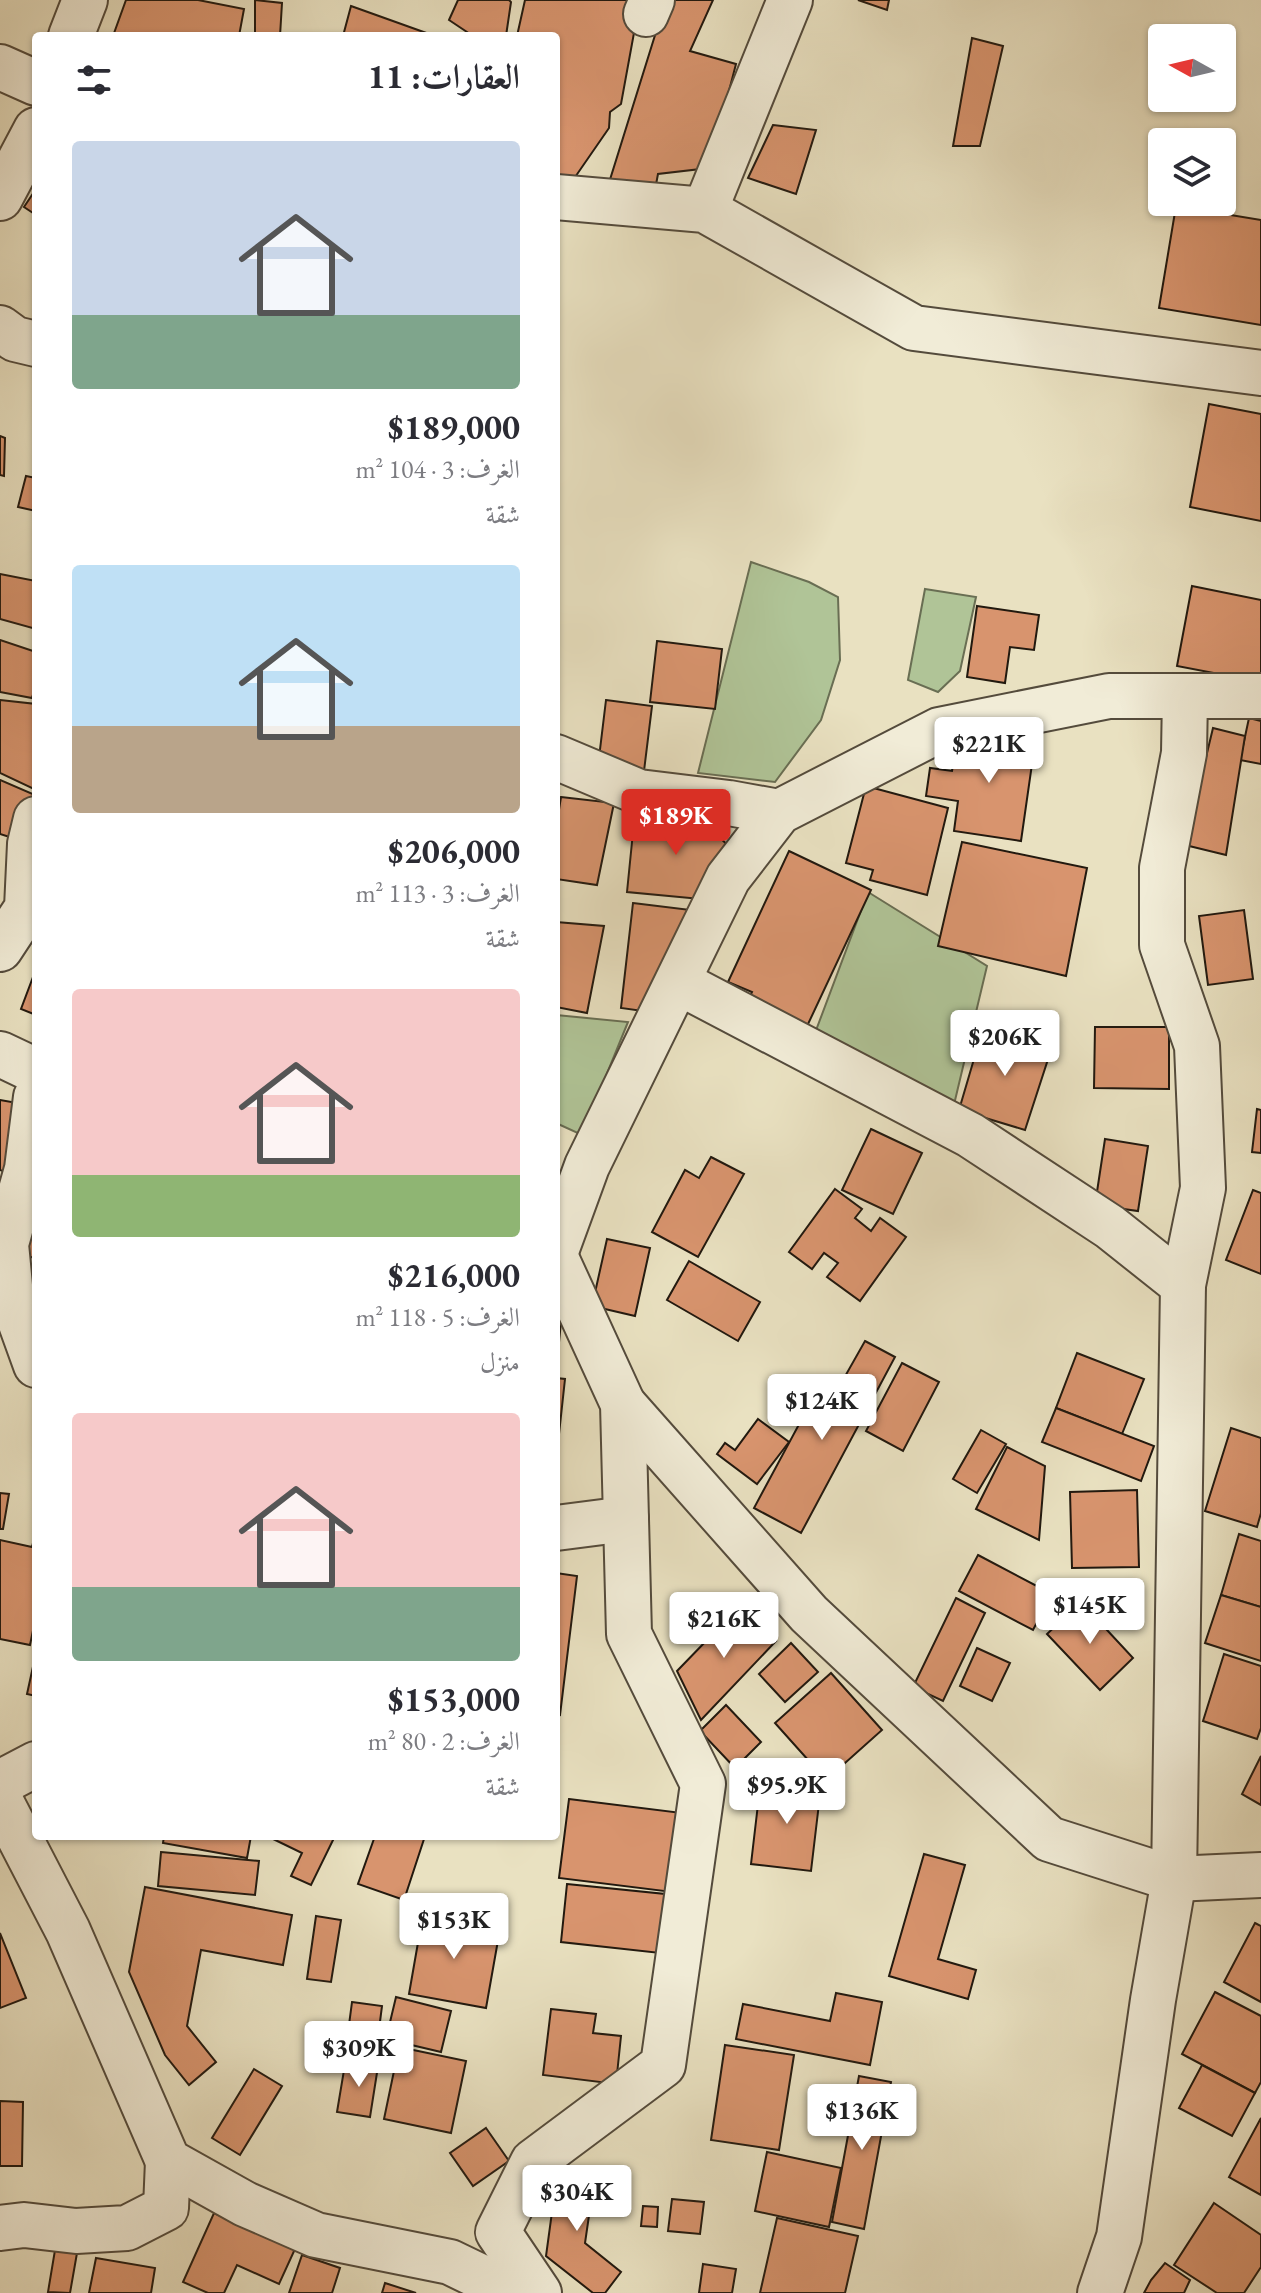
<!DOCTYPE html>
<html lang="ar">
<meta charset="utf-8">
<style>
:root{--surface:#fff;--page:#f2f2f3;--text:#2b2b33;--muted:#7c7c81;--accent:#d93025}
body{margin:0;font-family:"EB Garamond",Amiri,serif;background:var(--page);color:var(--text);direction:rtl;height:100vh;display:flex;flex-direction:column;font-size:30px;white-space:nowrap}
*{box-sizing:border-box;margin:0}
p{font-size:26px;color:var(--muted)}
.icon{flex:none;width:44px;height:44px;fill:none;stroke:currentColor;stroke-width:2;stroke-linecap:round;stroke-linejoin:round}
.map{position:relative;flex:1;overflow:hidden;direction:ltr}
.details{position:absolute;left:32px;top:32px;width:528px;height:1808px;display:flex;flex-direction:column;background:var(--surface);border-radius:8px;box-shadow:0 2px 6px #0004;direction:rtl}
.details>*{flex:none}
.needle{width:52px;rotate:278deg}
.controls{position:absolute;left:1148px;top:24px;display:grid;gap:16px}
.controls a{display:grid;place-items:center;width:88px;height:88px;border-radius:8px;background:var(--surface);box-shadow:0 2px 6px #0004;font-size:40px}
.price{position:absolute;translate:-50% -68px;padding:0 18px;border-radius:8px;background:#fff;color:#222;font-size:26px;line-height:52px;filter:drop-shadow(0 2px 4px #0008)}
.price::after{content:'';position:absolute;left:50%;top:48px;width:24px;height:18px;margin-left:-12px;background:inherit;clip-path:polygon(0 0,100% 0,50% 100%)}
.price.current{background:var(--accent);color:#fff}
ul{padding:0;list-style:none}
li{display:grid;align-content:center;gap:16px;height:424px;padding:0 40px}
li span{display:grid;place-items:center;height:248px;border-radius:8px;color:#555}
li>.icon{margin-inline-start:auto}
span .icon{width:144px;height:144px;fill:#fffc;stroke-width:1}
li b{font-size:34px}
h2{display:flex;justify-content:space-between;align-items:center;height:96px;padding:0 40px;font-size:34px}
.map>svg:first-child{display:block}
.green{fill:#b0c497;stroke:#696e53;stroke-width:2}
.building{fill:#d8946e;stroke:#22190f;stroke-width:2}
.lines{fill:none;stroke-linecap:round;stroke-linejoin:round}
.street-casing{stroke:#544b3c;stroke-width:48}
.street{stroke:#f1ecd7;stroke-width:44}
</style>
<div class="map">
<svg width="1261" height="2293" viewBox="0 0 1261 2293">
<rect width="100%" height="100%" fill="#e9e1c1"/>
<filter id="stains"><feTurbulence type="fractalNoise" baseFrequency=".0025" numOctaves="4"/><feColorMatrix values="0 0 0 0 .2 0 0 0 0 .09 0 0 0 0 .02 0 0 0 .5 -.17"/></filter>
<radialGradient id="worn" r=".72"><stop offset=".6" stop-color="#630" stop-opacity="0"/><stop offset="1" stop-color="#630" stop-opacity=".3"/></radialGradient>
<g class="green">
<polygon points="751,562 809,582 838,597 840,660 821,720 775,782 698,773"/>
<polygon points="925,589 976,597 960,671 938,692 908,680"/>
<polygon points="868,892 987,966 952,1113 812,1041"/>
<polygon points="556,1015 628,1022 582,1135 556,1123"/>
</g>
<g class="building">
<polygon points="126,0 198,0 244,9 239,36 176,34 176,36 113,36"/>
<polygon points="255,0 282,3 280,36 255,36"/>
<polygon points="458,0 509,0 511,2 506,36 473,36 449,20"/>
<polygon points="525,0 640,0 621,104 610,112 609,128 571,183 556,180 556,36 517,36"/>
<polygon points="666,0 713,0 690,51 736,64 709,168 658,174 654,195 608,186"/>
<polygon points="858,0 889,0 887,10"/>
<polygon points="351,6 432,35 343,36"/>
<polygon points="972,38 1003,46 980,146 953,146"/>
<polygon points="773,125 816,130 796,194 748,178"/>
<polygon points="36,189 36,215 24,207"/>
<polygon points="1176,206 1261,220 1261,325 1159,308"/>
<polygon points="1209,404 1261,414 1261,521 1190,507"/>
<polygon points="0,436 5,438 4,476 0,475"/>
<polygon points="26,476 36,478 36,511 18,507"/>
<polygon points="0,574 36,581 36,629 0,619"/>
<polygon points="1192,586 1261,600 1261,682 1177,666"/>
<polygon points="977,606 1039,615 1034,650 1010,647 1005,683 967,677"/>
<polygon points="0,640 36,652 36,684 32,698 0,692"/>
<polygon points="657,641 722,649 715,709 650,702"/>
<polygon points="0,700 36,704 36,790 0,773"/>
<polygon points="606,700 652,706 644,771 598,766"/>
<polygon points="1249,718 1261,721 1261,764 1240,760"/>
<polygon points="1213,728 1245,736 1226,855 1185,845"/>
<polygon points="989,729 1036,736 1021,841 954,831 958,801 926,796 930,768 952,771 957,742 986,746"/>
<polygon points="0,780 35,795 19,840 0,834"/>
<polygon points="866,786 948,808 927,895 870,880 873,870 846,863"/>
<polygon points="561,797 614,803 597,885 556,879 556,828"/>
<polygon points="635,812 701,820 734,851 711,900 627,892"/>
<polygon points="962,842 1087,868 1066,976 938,946"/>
<polygon points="789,851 871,890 801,1039 742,1012 752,992 728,982"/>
<polygon points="633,903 707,912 657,1013 621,1008"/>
<polygon points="1244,910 1253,979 1208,985 1199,916"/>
<polygon points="556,922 604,926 587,1013 556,1007"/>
<polygon points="36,969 36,1015 21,1009"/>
<polygon points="984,1025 1051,1050 1025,1130 959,1110"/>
<polygon points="1095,1027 1169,1027 1169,1089 1094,1088"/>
<polygon points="0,1100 23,1104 15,1176 0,1170"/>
<polygon points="1257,1109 1261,1110 1261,1153 1252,1152"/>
<polygon points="871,1129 922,1153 893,1214 842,1190"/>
<polygon points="1105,1139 1148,1146 1138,1211 1095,1205"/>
<polygon points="711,1157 744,1174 698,1257 652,1232 685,1170 699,1178"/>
<polygon points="835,1189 862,1209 855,1218 871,1231 880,1218 906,1237 860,1301 827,1277 838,1263 824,1253 812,1269 789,1252"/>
<polygon points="1253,1190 1261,1193 1261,1274 1226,1260"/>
<polygon points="36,1205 36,1258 14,1254"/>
<polygon points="607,1239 650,1248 635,1316 592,1306"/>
<polygon points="689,1261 760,1302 738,1341 667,1300"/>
<polygon points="14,1264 36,1267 36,1314"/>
<polygon points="556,1299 563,1300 556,1374"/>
<polygon points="865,1341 895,1357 801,1533 754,1508 811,1402 826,1410"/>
<polygon points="1077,1353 1144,1379 1122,1434 1056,1408"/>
<polygon points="902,1363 939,1382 903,1451 866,1431"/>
<polygon points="556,1378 565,1379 559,1434 556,1442"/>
<polygon points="1056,1408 1154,1446 1141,1481 1042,1442"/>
<polygon points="758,1419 789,1442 757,1484 717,1454 725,1443 735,1450"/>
<polygon points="1231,1428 1261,1438 1261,1513 1257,1527 1205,1511"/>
<polygon points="981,1430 1006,1444 977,1493 953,1479"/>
<polygon points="1007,1447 1045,1466 1039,1540 976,1509"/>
<polygon points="1137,1490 1139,1567 1072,1568 1070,1492"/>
<polygon points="0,1493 9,1494 3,1529 0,1529"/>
<polygon points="36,1531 36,1616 30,1645 0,1639 0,1540 32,1547"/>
<polygon points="1239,1534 1261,1541 1261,1607 1221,1595"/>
<polygon points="978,1555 1052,1594 1033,1630 959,1591"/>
<polygon points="556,1573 577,1576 560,1715 556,1714"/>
<polygon points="1221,1595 1261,1607 1261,1661 1205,1643"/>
<polygon points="956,1598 985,1613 943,1701 913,1687"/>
<polygon points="1081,1602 1133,1658 1100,1690 1047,1634"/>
<polygon points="740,1606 776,1641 701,1720 677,1671"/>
<polygon points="791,1643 818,1672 785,1702 759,1674"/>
<polygon points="977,1648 1010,1663 992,1701 960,1686"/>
<polygon points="36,1653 36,1696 27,1694"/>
<polygon points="1224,1654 1261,1666 1261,1728 1257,1739 1203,1721"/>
<polygon points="831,1673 882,1730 826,1780 775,1723"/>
<polygon points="726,1705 761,1742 735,1768 700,1731"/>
<polygon points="1261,1756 1261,1805 1242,1794"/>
<polygon points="802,1775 822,1778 811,1871 751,1864 760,1787 800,1792"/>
<polygon points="569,1799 690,1814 680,1893 559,1878"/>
<polygon points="164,1836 251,1836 247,1858 163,1843"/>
<polygon points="267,1836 335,1836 311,1885 291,1876 302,1853"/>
<polygon points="375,1836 425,1836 404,1900 358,1884"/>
<polygon points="161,1852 259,1861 255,1895 158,1886"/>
<polygon points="924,1854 965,1865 938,1959 976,1970 968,1999 889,1976"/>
<polygon points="567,1884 675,1895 669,1954 561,1942"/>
<polygon points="145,1887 292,1915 283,1965 201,1950 187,2026 216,2062 189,2085 165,2055 129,1972"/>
<polygon points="423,1914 500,1929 486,2008 409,1994"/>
<polygon points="316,1916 341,1920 331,1982 307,1979"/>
<polygon points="1255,1923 1261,1926 1261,2002 1224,1982"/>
<polygon points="0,1933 26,1998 0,2008"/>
<polygon points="1215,1992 1261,2016 1261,2082 1255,2093 1182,2054"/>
<polygon points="836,1993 882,2002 870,2065 736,2039 743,2004 830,2021"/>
<polygon points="396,1997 451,2011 441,2052 386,2039"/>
<polygon points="352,2002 382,2006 377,2045 347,2040"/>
<polygon points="551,2009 596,2014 593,2033 621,2036 616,2084 543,2075"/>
<polygon points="725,2045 794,2055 779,2150 711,2140"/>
<polygon points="399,2047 466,2061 451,2133 384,2119"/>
<polygon points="364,2057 379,2060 370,2117 337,2112 344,2070 361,2072"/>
<polygon points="1202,2065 1255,2093 1232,2136 1179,2108"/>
<polygon points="254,2069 282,2086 240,2155 212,2138"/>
<polygon points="859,2076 891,2082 864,2229 832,2222"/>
<polygon points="0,2101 23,2102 22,2166 0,2166"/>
<polygon points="1261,2118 1261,2195 1229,2177"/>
<polygon points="486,2128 509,2161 473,2186 450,2153"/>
<polygon points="767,2152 841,2168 829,2227 755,2211"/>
<polygon points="558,2168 595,2174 585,2243 621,2272 605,2293 593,2293 546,2256"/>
<polygon points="672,2199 704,2202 700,2234 668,2231"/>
<polygon points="1214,2203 1261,2235 1261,2267 1244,2293 1217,2293 1174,2265"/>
<polygon points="643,2206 658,2207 657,2227 641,2226"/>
<polygon points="214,2213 295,2249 279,2284 237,2265 224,2293 208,2293 183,2282"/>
<polygon points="777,2218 858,2236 845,2293 760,2293"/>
<polygon points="55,2250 77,2253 70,2293 48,2292"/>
<polygon points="302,2255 340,2268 332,2293 289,2293"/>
<polygon points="96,2258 155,2268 151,2293 89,2293"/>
<polygon points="1165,2263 1190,2280 1184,2293 1144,2293 1151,2280"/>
<polygon points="703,2264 736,2269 732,2293 699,2293"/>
<polygon points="385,2283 416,2293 382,2293"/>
</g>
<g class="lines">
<defs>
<g id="street">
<polyline points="646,14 652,0"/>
<polyline points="71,36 85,0"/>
<polyline points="0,67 36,83"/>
<polyline points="556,197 705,210 914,328 1261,373"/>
<polyline points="0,198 36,130"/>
<polyline points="705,210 790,0"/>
<polyline points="0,328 15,339 36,344"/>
<polyline points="556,757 639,792 729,803 779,812"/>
<polyline points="0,949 27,908 30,844 36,819"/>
<polyline points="678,982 970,1135 1110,1227 1183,1285"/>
<polyline points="0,1054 36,1071"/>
<polyline points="36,1097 27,1169 6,1244 11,1296 36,1365"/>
<polyline points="556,1251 587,1166 728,878 779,812 939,730 1109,696 1261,696"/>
<polyline points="623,1404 809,1614 1049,1839 1174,1879 1261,1875"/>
<polyline points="556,1528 626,1519"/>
<polyline points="0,1783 36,1764"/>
<polyline points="0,1800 68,1931 168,2161 245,2204 316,2235 450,2262 514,2293"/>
<polyline points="0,2228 24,2225 76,2231 127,2228 166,2208 168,2161"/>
<polyline points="539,2293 498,2232 533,2162 663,2065 703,1784 629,1634 623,1404 556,1258"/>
<polyline points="1100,2293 1119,2237 1153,2000 1174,1879 1183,1285 1203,1188 1197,1046 1162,945 1162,868 1184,753 1185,696"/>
</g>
</defs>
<use href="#street" class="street-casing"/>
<use href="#street" class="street"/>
</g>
<rect width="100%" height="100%" filter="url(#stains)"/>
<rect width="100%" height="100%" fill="url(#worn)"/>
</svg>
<div class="controls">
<a><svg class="needle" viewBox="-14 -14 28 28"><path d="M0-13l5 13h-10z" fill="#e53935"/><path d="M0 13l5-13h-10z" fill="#7c7c81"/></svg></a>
<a><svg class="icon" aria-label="layers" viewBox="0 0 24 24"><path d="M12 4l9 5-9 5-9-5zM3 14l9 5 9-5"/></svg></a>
</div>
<b class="price" style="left:989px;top:785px">$221K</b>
<b class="price current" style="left:676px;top:857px">$189K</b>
<b class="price" style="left:1005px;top:1078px">$206K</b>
<b class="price" style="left:822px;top:1442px">$124K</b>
<b class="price" style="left:1090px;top:1646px">$145K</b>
<b class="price" style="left:724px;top:1660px">$216K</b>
<b class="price" style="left:787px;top:1826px">$95.9K</b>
<b class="price" style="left:454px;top:1961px">$153K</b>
<b class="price" style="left:359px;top:2089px">$309K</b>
<b class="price" style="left:862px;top:2152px">$136K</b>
<b class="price" style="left:577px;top:2233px">$304K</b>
<section class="details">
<h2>العقارات: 11<svg class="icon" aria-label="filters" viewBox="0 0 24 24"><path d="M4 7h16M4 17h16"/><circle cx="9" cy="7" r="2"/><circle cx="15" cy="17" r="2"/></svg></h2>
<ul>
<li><span style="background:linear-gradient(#c9d6e8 70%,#7fa58c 0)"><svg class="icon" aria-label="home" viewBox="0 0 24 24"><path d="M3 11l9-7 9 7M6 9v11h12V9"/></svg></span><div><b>$189,000</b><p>الغرف: 3 · 104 m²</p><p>شقة</p></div></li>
<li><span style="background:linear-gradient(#bfe0f5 65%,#b9a48a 0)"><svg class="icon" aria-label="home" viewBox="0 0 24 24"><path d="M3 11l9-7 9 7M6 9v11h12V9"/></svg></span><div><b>$206,000</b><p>الغرف: 3 · 113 m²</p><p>شقة</p></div></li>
<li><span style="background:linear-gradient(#f6c9c9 75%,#8fb573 0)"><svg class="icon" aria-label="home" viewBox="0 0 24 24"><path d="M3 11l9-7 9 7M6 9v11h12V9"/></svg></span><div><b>$216,000</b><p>الغرف: 5 · 118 m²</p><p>منزل</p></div></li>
<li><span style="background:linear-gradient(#f6c9c9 70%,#7fa58c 0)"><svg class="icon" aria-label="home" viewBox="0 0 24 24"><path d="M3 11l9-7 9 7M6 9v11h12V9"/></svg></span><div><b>$153,000</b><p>الغرف: 2 · 80 m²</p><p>شقة</p></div></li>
</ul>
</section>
</div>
